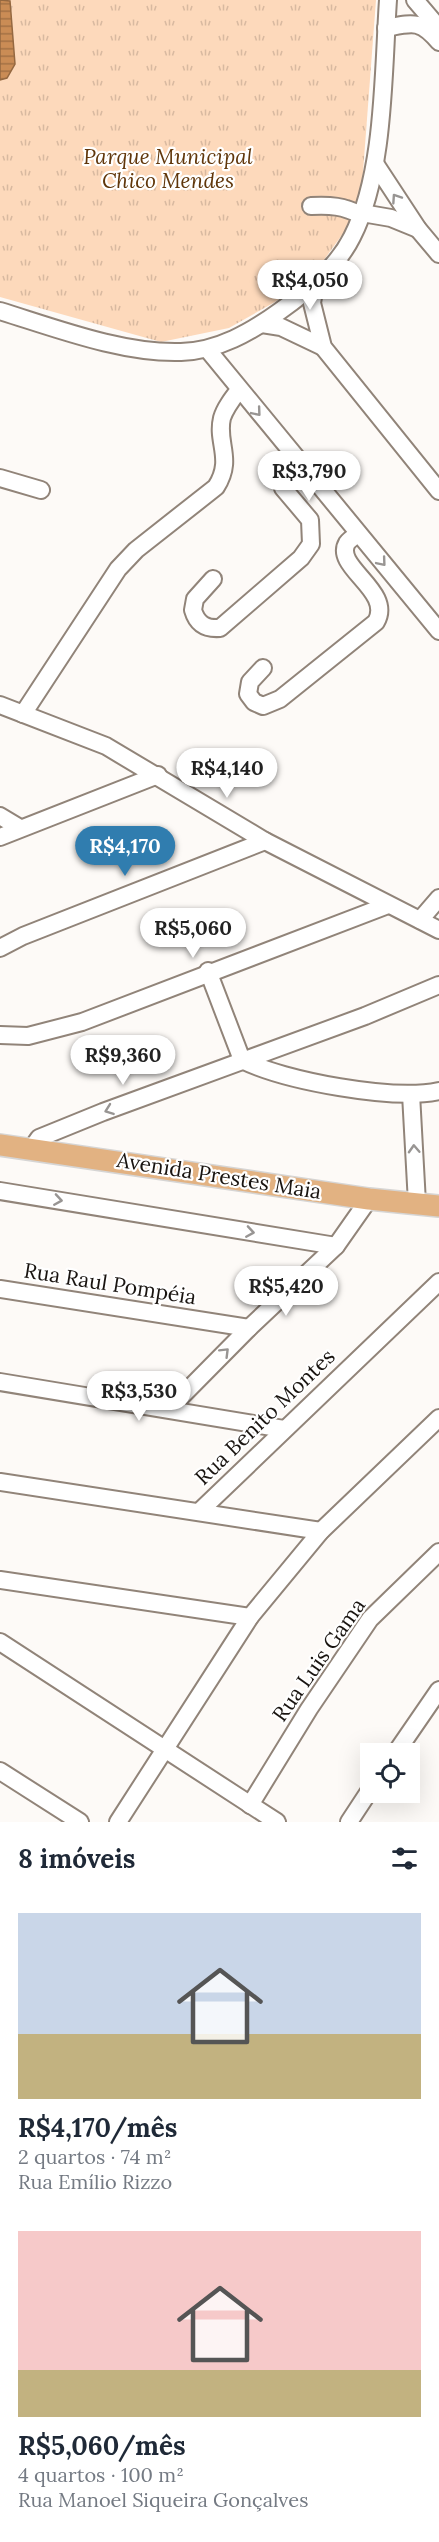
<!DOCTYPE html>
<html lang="pt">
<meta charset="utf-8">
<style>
:root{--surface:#fff;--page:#f2f2f3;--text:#1f2937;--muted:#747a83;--accent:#307daf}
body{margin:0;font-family:Lora,serif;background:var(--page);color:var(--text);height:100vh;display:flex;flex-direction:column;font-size:22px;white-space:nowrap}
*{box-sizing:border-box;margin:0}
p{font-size:20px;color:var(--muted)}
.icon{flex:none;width:33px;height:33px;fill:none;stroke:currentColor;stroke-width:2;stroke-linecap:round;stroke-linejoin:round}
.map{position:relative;height:1822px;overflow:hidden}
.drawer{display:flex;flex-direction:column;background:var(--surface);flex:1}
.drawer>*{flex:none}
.tools{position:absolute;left:360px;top:1743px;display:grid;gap:12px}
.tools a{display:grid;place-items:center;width:60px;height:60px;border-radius:0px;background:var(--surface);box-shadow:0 6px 24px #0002;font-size:30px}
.price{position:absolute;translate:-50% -51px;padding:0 14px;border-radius:21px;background:#fff;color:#222;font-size:20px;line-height:39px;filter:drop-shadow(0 2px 3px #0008)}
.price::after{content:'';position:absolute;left:50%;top:36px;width:18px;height:14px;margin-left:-9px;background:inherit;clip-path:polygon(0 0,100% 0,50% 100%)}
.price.active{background:var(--accent);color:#fff}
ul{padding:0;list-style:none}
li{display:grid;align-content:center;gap:12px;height:318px;padding:0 18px}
li span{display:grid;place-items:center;height:186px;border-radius:0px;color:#555}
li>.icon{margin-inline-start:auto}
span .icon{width:108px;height:108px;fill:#fffc;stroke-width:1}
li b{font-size:26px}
h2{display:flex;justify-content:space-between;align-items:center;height:72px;padding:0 18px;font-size:26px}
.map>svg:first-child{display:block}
.park{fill:url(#park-tufts)}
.water{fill:url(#water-rules);stroke:#956840;stroke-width:1.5}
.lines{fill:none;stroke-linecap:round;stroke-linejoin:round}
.minor-casing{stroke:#918479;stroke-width:20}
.major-casing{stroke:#d6d5d4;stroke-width:24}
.minor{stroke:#fff;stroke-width:16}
.major{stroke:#e2b282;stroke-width:21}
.oneway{stroke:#989593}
.labels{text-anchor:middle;stroke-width:4.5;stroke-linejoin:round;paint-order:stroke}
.park-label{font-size:21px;font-style:italic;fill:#60360a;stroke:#fff}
.street-label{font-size:21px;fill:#191410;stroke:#fff}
</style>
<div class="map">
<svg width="439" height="1822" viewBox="0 0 439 1822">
<defs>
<pattern id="park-tufts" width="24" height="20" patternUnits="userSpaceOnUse" patternTransform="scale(1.5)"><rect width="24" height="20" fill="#fdd9bb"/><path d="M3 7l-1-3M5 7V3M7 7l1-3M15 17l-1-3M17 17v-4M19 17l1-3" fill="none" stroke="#d8b9a0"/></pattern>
<pattern id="water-rules" width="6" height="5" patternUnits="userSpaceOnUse" patternTransform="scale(1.5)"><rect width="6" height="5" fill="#ca8c55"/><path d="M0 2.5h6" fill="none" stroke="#a37145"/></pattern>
</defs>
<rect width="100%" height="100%" fill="#fdfaf7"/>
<polygon class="park" points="0,0 376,0 362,185 347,228 316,271 275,302 229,328 161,342 0,297"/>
<polygon class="water" points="0,0 10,1 15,64 7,78 0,80"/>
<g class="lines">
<defs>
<g id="minor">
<polyline points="415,0 439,28"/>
<path d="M386 28C412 23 420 19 439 42"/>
<polyline points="376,165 418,229 439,254"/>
<path d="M311 206C331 205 343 206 361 215"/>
<polyline points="362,213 391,218 418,229"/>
<polyline points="315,285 312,303 323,347 439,491"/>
<path d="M0 311C55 328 123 354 181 352 218 351 251 332 280 311 308 291 337 267 352 237 385 173 383 72 388 0"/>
<polyline points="262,324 281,327 323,347"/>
<polyline points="208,350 439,631"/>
<polyline points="0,478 41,490"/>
<path d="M213 579 195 599 193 610C197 624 206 629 220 628L301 558 311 544 310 520 283 488C279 474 287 469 295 459"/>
<path d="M263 668 250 682 248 694 254 702 263 706 280 699 376 622C394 591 333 567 347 543 349 540 355 536 358 534"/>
<polyline points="0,705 106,746 265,841 439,930"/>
<path d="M23 714 118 569 136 550 216 487C234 459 216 443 222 418 225 408 232 399 239 390"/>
<polyline points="0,816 20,828"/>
<polyline points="0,837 158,775"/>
<polyline points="420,920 439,898"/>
<polyline points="0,948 23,936 265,841"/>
<polyline points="208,971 242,1060"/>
<polyline points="0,1035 28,1036 82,1022 388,905"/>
<path d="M242 1060C285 1081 393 1101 439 1091"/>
<polyline points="411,1094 417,1203"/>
<polyline points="32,1148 39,1138 103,1112 365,1016 439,985"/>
<polyline points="0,1191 336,1246"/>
<polyline points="0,1289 249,1328"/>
<polyline points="0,1382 284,1429"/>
<polyline points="169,1409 249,1328 336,1246 369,1199"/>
<polyline points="0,1482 321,1531"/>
<polyline points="201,1510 439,1282"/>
<polyline points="0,1580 250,1617"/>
<polyline points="0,1642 277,1822"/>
<polyline points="395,1754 439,1690"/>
<polyline points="0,1771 80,1822"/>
<polyline points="250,1805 309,1709 370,1619 439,1552"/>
<polyline points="118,1822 250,1617 321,1531 439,1418"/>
<polyline points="349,1822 370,1790"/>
</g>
<polyline id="major" points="0,1145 369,1199 439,1206"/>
</defs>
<use href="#minor" class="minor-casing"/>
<use href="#major" class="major-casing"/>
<use href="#minor" class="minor"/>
<use href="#major" class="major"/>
</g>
<defs><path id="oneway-chevron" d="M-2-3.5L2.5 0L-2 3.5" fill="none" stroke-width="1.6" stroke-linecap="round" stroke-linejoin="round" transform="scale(1.5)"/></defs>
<g class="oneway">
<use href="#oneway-chevron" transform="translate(396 198) rotate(-124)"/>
<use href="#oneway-chevron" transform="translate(257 412) rotate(50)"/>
<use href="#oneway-chevron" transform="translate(382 562) rotate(50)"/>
<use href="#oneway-chevron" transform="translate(109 1110) rotate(160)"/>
<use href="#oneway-chevron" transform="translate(414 1149) rotate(-93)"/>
<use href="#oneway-chevron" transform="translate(58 1200) rotate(9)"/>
<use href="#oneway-chevron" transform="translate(250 1232) rotate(9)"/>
<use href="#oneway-chevron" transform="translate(225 1352) rotate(-45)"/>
</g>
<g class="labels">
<g class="park-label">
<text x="168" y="164">Parque Municipal<tspan x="168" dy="24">Chico Mendes</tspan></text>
</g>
<g class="street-label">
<text transform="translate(219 1176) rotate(9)" y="7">Avenida Prestes Maia</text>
<text transform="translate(110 1284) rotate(9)" y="7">Rua Raul Pompéia</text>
<text transform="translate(265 1417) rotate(-44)" y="7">Rua Benito Montes</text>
<text transform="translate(319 1660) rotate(-55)" y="7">Rua Luis Gama</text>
</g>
</g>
</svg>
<div class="tools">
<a><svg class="icon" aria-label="locate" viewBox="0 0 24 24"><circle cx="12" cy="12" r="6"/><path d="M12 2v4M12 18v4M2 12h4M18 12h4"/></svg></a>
</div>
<b class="price" style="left:310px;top:311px">R$4,050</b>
<b class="price" style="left:309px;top:502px">R$3,790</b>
<b class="price" style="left:227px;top:799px">R$4,140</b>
<b class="price active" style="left:125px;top:877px">R$4,170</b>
<b class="price" style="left:193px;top:959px">R$5,060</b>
<b class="price" style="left:123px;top:1086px">R$9,360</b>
<b class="price" style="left:286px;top:1317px">R$5,420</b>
<b class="price" style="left:139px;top:1422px">R$3,530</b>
</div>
<section class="drawer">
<h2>8 imóveis<svg class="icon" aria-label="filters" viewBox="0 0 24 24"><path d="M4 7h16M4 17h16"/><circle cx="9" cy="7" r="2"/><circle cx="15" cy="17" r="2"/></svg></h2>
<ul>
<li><span style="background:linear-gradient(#c9d6e8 65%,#c2b280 0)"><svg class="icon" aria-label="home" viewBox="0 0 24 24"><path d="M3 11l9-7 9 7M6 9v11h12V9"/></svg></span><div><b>R$4,170/mês</b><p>2 quartos · 74 m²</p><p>Rua Emílio Rizzo</p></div></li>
<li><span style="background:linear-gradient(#f6c9c9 75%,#c2b280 0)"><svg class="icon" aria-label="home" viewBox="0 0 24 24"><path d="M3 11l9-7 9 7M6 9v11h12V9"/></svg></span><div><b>R$5,060/mês</b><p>4 quartos · 100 m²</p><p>Rua Manoel Siqueira Gonçalves</p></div></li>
</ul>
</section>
